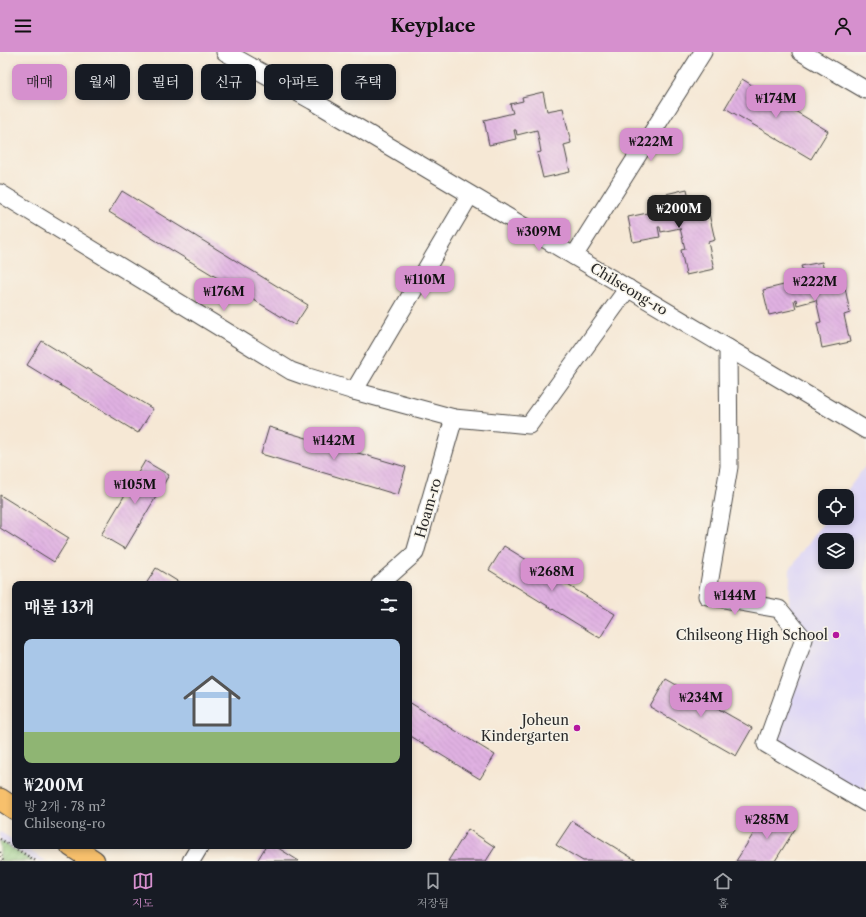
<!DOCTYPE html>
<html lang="ko">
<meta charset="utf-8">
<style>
:root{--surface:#171b24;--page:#20242c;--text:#f1f3f6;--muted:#9ea1a6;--line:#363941;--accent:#d690ce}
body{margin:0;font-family:"Libre Caslon Text","Noto Serif KR",serif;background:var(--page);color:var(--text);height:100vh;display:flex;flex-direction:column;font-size:15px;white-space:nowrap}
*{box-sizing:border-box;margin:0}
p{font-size:13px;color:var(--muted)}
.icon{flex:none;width:22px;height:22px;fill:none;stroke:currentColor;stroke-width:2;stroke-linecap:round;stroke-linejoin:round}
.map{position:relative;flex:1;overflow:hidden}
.sheet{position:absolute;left:12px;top:529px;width:400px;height:268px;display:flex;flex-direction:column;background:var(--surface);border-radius:8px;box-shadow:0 2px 6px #0003}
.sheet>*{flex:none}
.guide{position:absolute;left:12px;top:12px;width:400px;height:36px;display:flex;gap:8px}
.buttons{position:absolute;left:818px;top:437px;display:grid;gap:8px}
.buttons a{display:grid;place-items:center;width:36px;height:36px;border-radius:8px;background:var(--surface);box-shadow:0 2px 6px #0003;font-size:20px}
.price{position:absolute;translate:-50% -34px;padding:0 9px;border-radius:8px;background:var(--accent);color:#111;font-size:13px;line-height:26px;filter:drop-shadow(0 1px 2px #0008)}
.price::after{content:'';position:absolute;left:50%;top:24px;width:12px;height:9px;margin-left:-6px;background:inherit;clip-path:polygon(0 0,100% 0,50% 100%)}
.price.selected{background:#222;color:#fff}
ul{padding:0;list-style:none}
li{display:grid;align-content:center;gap:8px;height:212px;padding:0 12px}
li span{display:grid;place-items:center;height:124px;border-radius:8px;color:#555}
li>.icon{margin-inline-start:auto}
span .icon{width:72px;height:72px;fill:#fffc;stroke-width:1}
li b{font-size:17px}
h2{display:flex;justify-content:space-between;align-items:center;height:48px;padding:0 12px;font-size:17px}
.tag{padding:0 14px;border-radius:8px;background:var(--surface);box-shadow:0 2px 6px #0003;font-size:14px;line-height:36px}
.tag.selected{background:var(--accent);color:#111}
header{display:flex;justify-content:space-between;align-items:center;height:52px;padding:0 12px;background:var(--accent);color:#111;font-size:18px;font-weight:700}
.tabs{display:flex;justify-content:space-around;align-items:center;height:56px;border-top:1px solid var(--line);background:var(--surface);font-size:11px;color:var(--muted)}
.tabs a{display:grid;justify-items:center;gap:2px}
.tabs .selected{color:var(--accent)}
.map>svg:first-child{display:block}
.built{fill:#ddd5f6;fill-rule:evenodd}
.garden{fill:url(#garden-furrows);stroke:#5c7852}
.building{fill:url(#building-back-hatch)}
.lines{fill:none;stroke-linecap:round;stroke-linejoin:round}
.minor-casing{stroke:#494744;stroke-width:19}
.major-casing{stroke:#494744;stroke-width:23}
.path{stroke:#494744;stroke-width:2.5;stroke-dasharray:1 3;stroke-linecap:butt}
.minor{stroke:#fff;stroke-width:17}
.major{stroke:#f7c06c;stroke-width:21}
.poi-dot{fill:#b5179e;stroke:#f7f3e8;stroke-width:1.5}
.labels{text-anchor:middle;stroke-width:3;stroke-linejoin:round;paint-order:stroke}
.street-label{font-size:14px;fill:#2b2b2b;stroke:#f7f3e8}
.poi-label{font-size:14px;fill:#2b2b2b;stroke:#f7f3e8;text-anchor:end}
</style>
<header><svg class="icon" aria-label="menu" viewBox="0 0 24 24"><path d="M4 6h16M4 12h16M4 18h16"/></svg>Keyplace<svg class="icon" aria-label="person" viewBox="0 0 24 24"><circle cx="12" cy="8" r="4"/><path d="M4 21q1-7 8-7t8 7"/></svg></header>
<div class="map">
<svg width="866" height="809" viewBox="0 0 866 809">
<defs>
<pattern id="garden-furrows" width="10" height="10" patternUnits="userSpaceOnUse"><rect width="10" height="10" fill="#8cc67a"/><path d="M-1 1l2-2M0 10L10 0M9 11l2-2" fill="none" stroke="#73a164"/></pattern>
<pattern id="building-back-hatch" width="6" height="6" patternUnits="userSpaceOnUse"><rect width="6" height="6" fill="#e0b1e2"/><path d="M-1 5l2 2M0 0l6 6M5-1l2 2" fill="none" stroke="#c098c2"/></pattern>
</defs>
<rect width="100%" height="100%" fill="#f7f3e8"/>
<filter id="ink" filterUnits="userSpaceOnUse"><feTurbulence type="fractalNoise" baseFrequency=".025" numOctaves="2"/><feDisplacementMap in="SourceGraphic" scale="8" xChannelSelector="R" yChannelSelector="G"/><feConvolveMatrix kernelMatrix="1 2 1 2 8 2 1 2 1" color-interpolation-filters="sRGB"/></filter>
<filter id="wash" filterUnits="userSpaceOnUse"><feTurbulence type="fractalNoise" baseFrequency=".012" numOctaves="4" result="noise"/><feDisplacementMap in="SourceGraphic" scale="16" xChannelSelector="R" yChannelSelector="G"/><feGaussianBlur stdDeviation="0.9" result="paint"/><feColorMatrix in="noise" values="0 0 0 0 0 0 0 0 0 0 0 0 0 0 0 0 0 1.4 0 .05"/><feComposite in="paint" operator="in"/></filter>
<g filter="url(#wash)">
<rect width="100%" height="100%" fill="#f6e8d5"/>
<g class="built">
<path d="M866 413V751L766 692 807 579 789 555 790 517 827 466H847V444H843ZM825 488H847V510H825Z"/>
<polygon points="0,780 15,789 15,794 22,794 46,809 0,809"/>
</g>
<polygon class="garden" points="0,789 33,809 0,809"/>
<g id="blocks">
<g class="building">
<polygon points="742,27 828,79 811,107 725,56"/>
<polygon points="543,40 547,59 563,56 571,91 564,93 570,120 543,126 537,101 541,100 537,78 517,83 516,78 514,78 516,87 489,93 484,68 513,61 510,52 523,49 522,45"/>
<polygon points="687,137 691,156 707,153 715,188 708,190 714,217 686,223 681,198 685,197 680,176 661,180 660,175 658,175 660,185 633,190 628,165 657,159 654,149 667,147 666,142"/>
<polygon points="122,139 308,253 295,273 109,160"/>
<polygon points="822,210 826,229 843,225 850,261 844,263 850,290 822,296 817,271 821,270 816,248 797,253 796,247 794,248 796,257 769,263 763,238 792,231 790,222 803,219 801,214"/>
<polygon points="42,289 153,357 138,381 27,313"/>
<polygon points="269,375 406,415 398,443 261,402"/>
<polygon points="145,409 169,423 125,497 101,483"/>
<polygon points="0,443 69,486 54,510 0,476"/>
<polygon points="504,494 615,562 600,586 489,518"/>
<polygon points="156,516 182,532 146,532"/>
<polygon points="666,627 752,676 736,704 650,655"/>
<polygon points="409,650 495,703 480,727 409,683"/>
<polygon points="768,759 795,777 775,809 736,809"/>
<polygon points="572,769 637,809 583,809 556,793"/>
<polygon points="468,777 495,795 486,809 448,809"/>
<polygon points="266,794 275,794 299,809 257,809"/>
</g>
</g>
</g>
<g filter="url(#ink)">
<use href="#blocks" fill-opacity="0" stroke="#494744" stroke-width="1"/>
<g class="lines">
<defs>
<g id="minor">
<polyline points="225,0 313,49 866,378"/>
<polyline points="801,0 866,38"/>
<polyline points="0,141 291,319 305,324 354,339 454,366 529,373 628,236"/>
<polyline points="574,204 703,0"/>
<polyline points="728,296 729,415 707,544 779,557 804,587 766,692 866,751"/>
<polyline points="354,339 470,143"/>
<polyline points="380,532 415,501 454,366"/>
<polyline points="191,809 200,794"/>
</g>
<g id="major">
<polyline points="0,747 15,757"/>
<polyline points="71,794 94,809"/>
</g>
</defs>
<use href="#minor" class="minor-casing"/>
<use href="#major" class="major-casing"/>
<g class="path">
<polyline points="0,787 36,809"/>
<polyline points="0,800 3,809"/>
</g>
<use href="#minor" class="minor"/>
<use href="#major" class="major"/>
</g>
</g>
<g class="poi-dot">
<circle cx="836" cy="583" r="4"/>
<circle cx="577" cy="676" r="4"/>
</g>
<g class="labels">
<g class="street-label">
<text transform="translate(629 237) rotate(31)" y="5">Chilseong-ro</text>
<text transform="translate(428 456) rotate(-74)" y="5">Hoam-ro</text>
</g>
<g class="poi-label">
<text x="828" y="588">Chilseong High School</text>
<text x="569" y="673">Joheun<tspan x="569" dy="16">Kindergarten</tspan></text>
</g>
</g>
</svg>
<div class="buttons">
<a><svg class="icon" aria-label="locate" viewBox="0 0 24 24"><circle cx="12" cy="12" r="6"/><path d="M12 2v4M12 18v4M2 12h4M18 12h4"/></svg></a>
<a><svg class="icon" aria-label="layers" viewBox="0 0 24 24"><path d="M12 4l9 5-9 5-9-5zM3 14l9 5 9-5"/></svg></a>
</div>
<b class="price" style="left:776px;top:67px">₩174M</b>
<b class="price" style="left:651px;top:110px">₩222M</b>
<b class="price selected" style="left:679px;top:177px">₩200M</b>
<b class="price" style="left:539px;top:200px">₩309M</b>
<b class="price" style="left:425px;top:248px">₩110M</b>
<b class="price" style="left:815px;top:250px">₩222M</b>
<b class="price" style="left:224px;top:260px">₩176M</b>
<b class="price" style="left:334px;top:409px">₩142M</b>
<b class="price" style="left:135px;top:453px">₩105M</b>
<b class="price" style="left:552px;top:540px">₩268M</b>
<b class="price" style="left:735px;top:564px">₩144M</b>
<b class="price" style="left:701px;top:666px">₩234M</b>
<b class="price" style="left:767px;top:788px">₩285M</b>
<div class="guide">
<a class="tag selected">매매</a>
<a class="tag">월세</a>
<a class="tag">필터</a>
<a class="tag">신규</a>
<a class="tag">아파트</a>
<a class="tag">주택</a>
</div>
<section class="sheet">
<h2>매물 13개<svg class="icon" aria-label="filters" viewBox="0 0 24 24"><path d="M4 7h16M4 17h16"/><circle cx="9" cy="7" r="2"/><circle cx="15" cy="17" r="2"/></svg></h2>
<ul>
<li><span style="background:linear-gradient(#a9c7e8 75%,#8fb573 0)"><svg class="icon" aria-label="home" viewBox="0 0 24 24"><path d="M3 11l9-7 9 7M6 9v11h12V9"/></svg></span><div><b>₩200M</b><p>방 2개 · 78 m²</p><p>Chilseong-ro</p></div></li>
</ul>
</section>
</div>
<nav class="tabs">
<a class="selected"><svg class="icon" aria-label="map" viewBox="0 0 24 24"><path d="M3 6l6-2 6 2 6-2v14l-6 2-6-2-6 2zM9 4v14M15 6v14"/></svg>지도</a>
<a><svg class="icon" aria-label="saved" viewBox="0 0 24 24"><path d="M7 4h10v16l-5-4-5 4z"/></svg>저장됨</a>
<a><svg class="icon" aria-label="home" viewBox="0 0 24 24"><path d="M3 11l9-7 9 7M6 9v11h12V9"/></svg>홈</a>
</nav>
